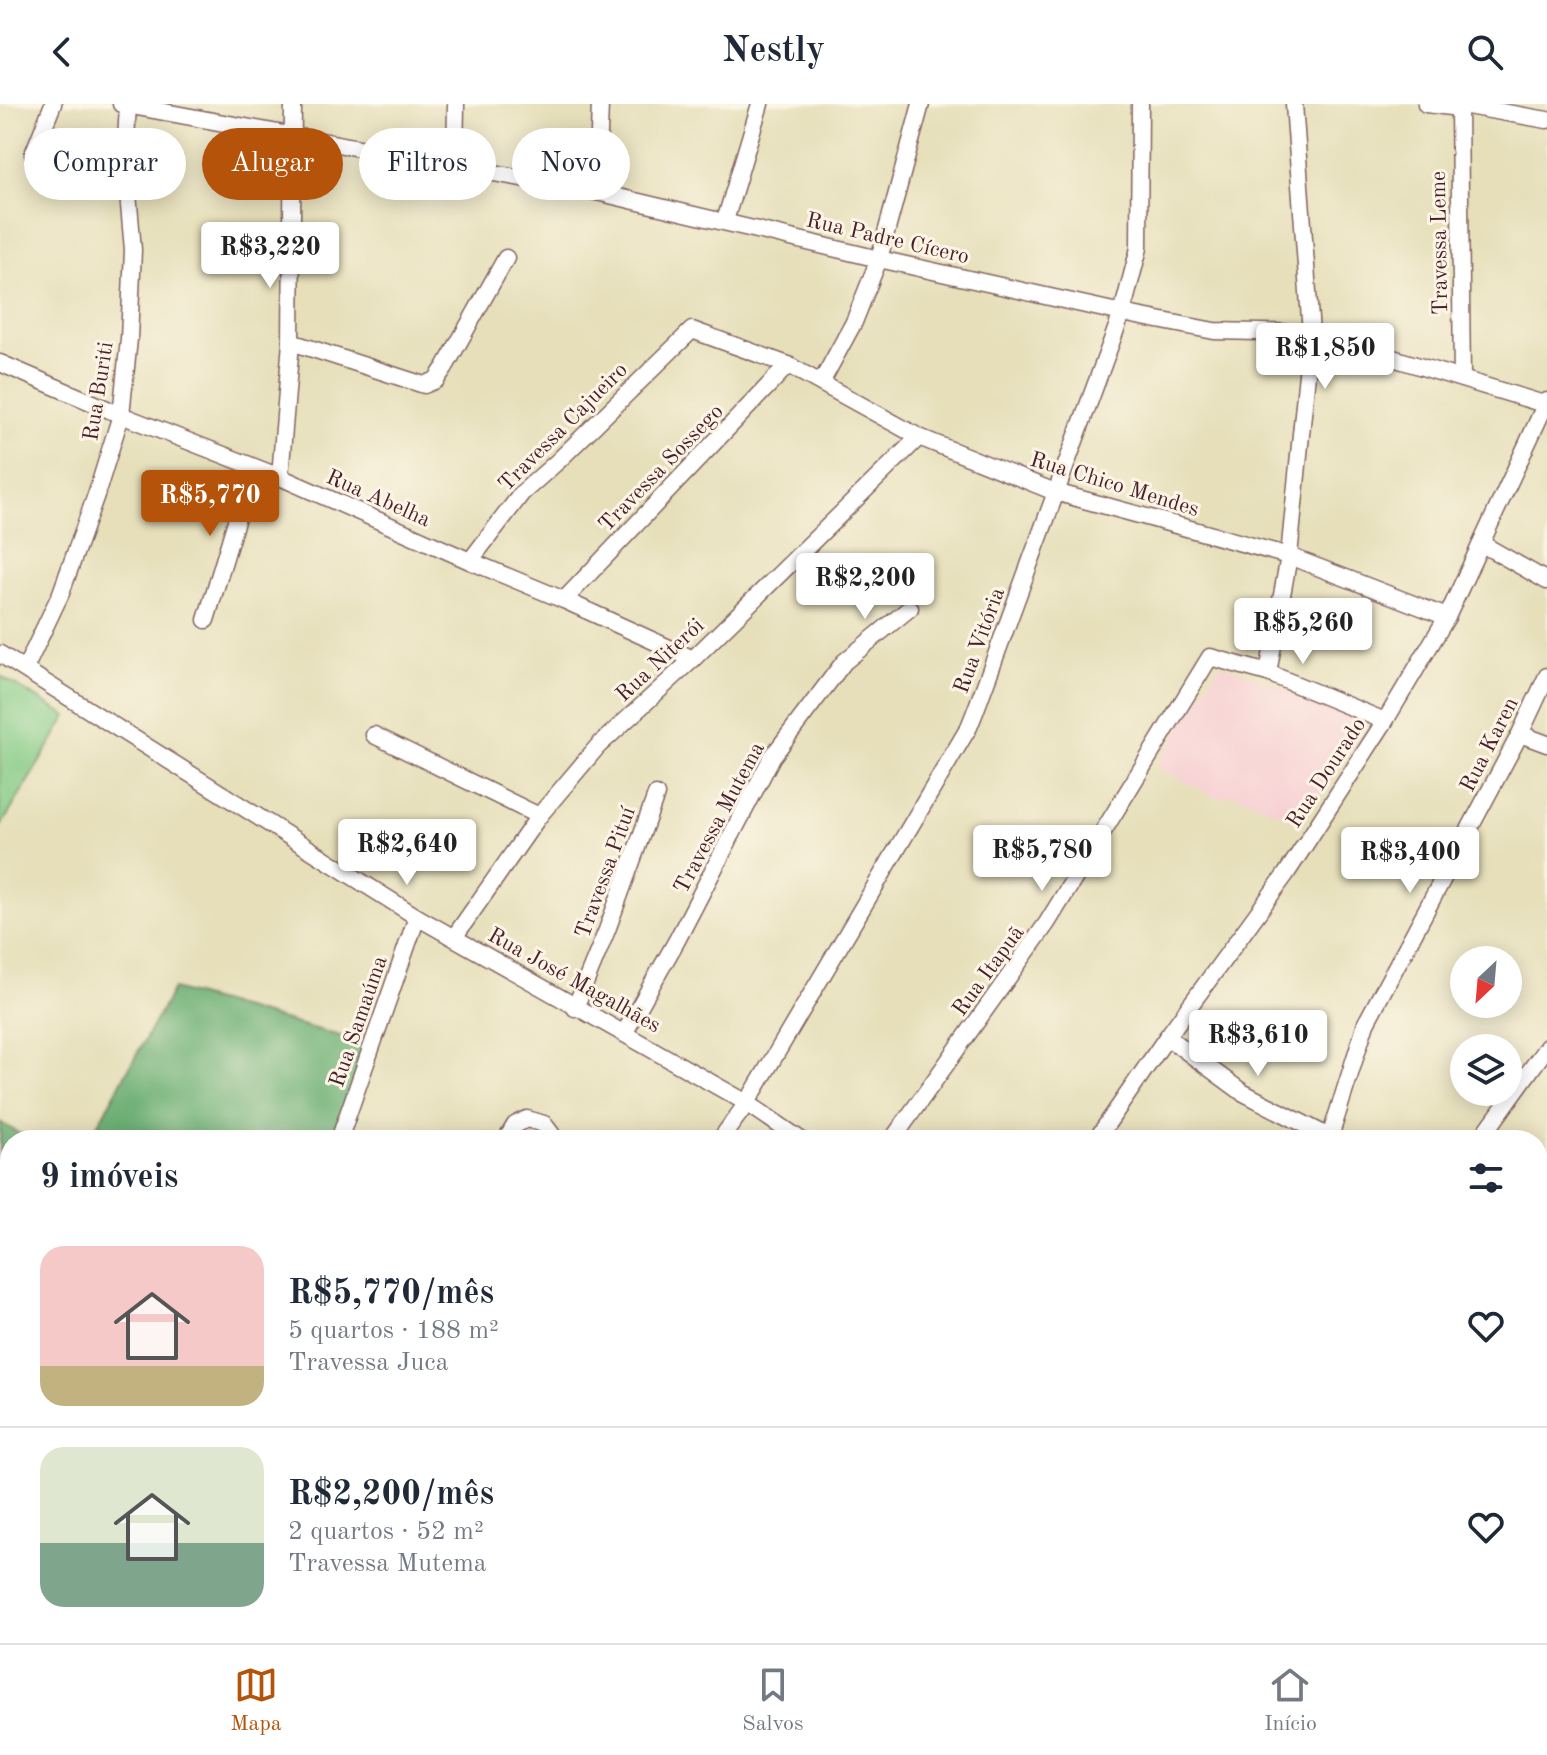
<!DOCTYPE html>
<html lang="pt">
<meta charset="utf-8">
<style>
:root{--surface:#fff;--page:#f6f6f7;--text:#1f2937;--muted:#747a83;--line:#e0e1e3;--accent:#b45309}
body{margin:0;font-family:"Old Standard TT",serif;background:var(--page);color:var(--text);height:100vh;display:flex;flex-direction:column;font-size:30px;white-space:nowrap}
*{box-sizing:border-box;margin:0}
p{font-size:26px;color:var(--muted)}
.icon{flex:none;width:44px;height:44px;fill:none;stroke:currentColor;stroke-width:2;stroke-linecap:round;stroke-linejoin:round}
.map{position:relative;flex:1;overflow:hidden}
.sheet{position:absolute;left:0px;top:1026px;width:1548px;height:514px;display:flex;flex-direction:column;background:var(--surface);border-radius:32px 32px 0 0;box-shadow:0 4px 20px #0003}
.sheet>*{flex:none}
.guide{position:absolute;left:24px;top:24px;width:800px;height:72px;display:flex;gap:16px}
.needle{width:52px;rotate:206deg}
.fabs{position:absolute;left:1450px;top:842px;display:grid;gap:16px}
.fabs a{display:grid;place-items:center;width:72px;height:72px;border-radius:50%;background:var(--surface);box-shadow:0 4px 20px #0003;font-size:40px}
.price{position:absolute;translate:-50% -68px;padding:0 18px;border-radius:8px;background:#fff;color:#222;font-size:26px;line-height:52px;filter:drop-shadow(0 2px 4px #0008)}
.price::after{content:'';position:absolute;left:50%;top:48px;width:24px;height:18px;margin-left:-12px;background:inherit;clip-path:polygon(0 0,100% 0,50% 100%)}
.price.selected{background:var(--accent);color:#fff}
ul{padding:0;list-style:none}
li{display:flex;align-items:center;gap:24px;height:200px;padding:0 40px}
li+li{border-top:2px solid var(--line)}
li span{display:grid;place-items:center;flex:none;width:224px;height:160px;border-radius:24px;color:#555}
li>.icon{margin-inline-start:auto}
span .icon{width:96px;height:96px;fill:#fffc;stroke-width:1}
li b{font-size:34px}
h2{display:flex;justify-content:space-between;align-items:center;height:96px;padding:0 40px;font-size:34px}
.chip{padding:0 28px;border-radius:36px;background:var(--surface);box-shadow:0 4px 20px #0003;font-size:28px;line-height:72px}
.chip.selected{background:var(--accent);color:#fff}
header{display:flex;justify-content:space-between;align-items:center;height:104px;padding:0 40px;background:var(--surface);font-size:36px;font-weight:600}
.tab-bar{display:flex;justify-content:space-around;align-items:center;height:112px;border-top:2px solid var(--line);background:var(--surface);font-size:22px;color:var(--muted)}
.tab-bar a{display:grid;justify-items:center;gap:4px}
.tab-bar .selected{color:var(--accent)}
.map>svg:first-child{display:block}
.built{fill:#f7cfd3}
.green{fill:#83ca85;stroke:#667458;stroke-width:2}
.forest{fill:#6aae72;stroke:#5a664e;stroke-width:2}
.lines{fill:none;stroke-linecap:round;stroke-linejoin:round}
.river{stroke:#4ab3c8;stroke-width:28}
.minor-casing{stroke:#81625d;stroke-width:19}
.minor{stroke:#fff;stroke-width:16}
.labels{text-anchor:middle;stroke-width:6;stroke-linejoin:round;paint-order:stroke}
.street-label{font-size:22px;fill:#4a1f2b;stroke:#fcf5e5}
</style>
<header><svg class="icon" aria-label="back" viewBox="0 0 24 24"><path d="M15 5l-7 7 7 7"/></svg>Nestly<svg class="icon" aria-label="search" viewBox="0 0 24 24"><circle cx="10" cy="10" r="6"/><path d="M15 15l6 6"/></svg></header>
<div class="map">
<svg width="1547" height="1539" viewBox="0 0 1547 1539">
<rect width="100%" height="100%" fill="#fcf5e5"/>
<filter id="ink" filterUnits="userSpaceOnUse"><feTurbulence type="fractalNoise" baseFrequency=".0125" numOctaves="2"/><feDisplacementMap in="SourceGraphic" scale="16" xChannelSelector="R" yChannelSelector="G"/><feConvolveMatrix kernelMatrix="1 2 1 2 8 2 1 2 1" color-interpolation-filters="sRGB"/></filter>
<filter id="wash" filterUnits="userSpaceOnUse"><feTurbulence type="fractalNoise" baseFrequency=".006" numOctaves="4" result="noise"/><feDisplacementMap in="SourceGraphic" scale="32" xChannelSelector="R" yChannelSelector="G"/><feGaussianBlur stdDeviation="1.8" result="paint"/><feColorMatrix in="noise" values="0 0 0 0 0 0 0 0 0 0 0 0 0 0 0 0 0 1.4 0 .05"/><feComposite in="paint" operator="in"/></filter>
<g filter="url(#wash)">
<rect width="100%" height="100%" fill="#e6dfba"/>
<polygon class="built" points="1221,559 1368,621 1301,719 1235,690 1217,694 1157,662"/>
<polygon class="green" points="0,572 67,612 0,724"/>
<g class="forest">
<polygon points="173,885 372,941 346,1036 89,1036"/>
<polygon points="0,1018 30,1036 10,1036 10,1530 212,1530 209,1539 0,1539"/>
<polygon points="1167,1530 1521,1530 1547,1539 1152,1539 1155,1531"/>
</g>
<g class="lines">
<g class="river">
<polyline points="1538,1444 1547,1439"/>
<polyline points="1431,1539 1435,1530"/>
</g>
</g>
</g>
<g filter="url(#ink)">
<g class="lines">
<defs>
<g id="minor">
<polyline points="121,0 597,88 879,155 1122,209 1214,227 1311,229 1547,301"/>
<polyline points="1426,0 1459,4 1467,2 1547,16"/>
<polyline points="1459,4 1462,274"/>
<polyline points="33,50 53,0"/>
<polyline points="455,60 456,0"/>
<polyline points="597,88 600,0"/>
<polyline points="725,117 760,0"/>
<polyline points="291,238 424,281 436,276 445,263 506,154"/>
<polyline points="0,259 121,311 280,373 470,457 564,496 693,555"/>
<polyline points="821,279 854,218 879,155 921,0"/>
<polyline points="280,373 291,238 293,0"/>
<polyline points="1482,440 1547,477"/>
<polyline points="470,457 522,389 558,357 692,226 788,261 919,333 1055,388 1289,452 1447,513"/>
<polyline points="564,496 788,261"/>
<polyline points="206,516 252,364"/>
<polyline points="0,550 417,813 747,999 801,1036"/>
<polyline points="25,565 61,489 97,388 121,311 129,235 133,146 125,56 128,0"/>
<polyline points="1268,569 1289,452 1311,229 1294,0"/>
<polyline points="1520,630 1547,640"/>
<polyline points="374,631 539,712"/>
<polyline points="455,832 539,712 598,642 693,555 919,333"/>
<polyline points="575,904 607,826 656,691"/>
<polyline points="625,928 677,836 772,653 844,558 910,504"/>
<polyline points="1167,933 1242,988 1335,1036"/>
<polyline points="1330,1033 1366,919 1520,630 1547,572"/>
<polyline points="339,1036 417,813"/>
<polyline points="506,1036 515,1021 527,1015 544,1020 556,1036"/>
<polyline points="720,1036 747,999 969,623 975,608 1122,209 1139,144 1140,0"/>
<polyline points="892,1036 1047,819 1210,553 1268,569 1385,617"/>
<polyline points="1096,1036 1167,933 1286,770 1385,617 1447,513 1547,297"/>
<polyline points="1480,1036 1547,943"/>
<polyline points="195,1536 196,1530"/>
<polyline points="353,1539 355,1530"/>
<polyline points="511,1539 514,1530"/>
<polyline points="654,1539 657,1530"/>
<polyline points="821,1539 823,1530"/>
<polyline points="970,1539 973,1530"/>
<polyline points="1111,1539 1114,1530"/>
</g>
</defs>
<use href="#minor" class="minor-casing"/>
<use href="#minor" class="minor"/>
</g>
</g>
<g class="labels">
<g class="street-label">
<text transform="translate(888 133) rotate(13)" y="8">Rua Padre Cícero</text>
<text transform="translate(1438 139) rotate(-91)" y="8">Travessa Leme</text>
<text transform="translate(97 287) rotate(-81)" y="8">Rua Buriti</text>
<text transform="translate(562 322) rotate(-45)" y="8">Travessa Cajueiro</text>
<text transform="translate(660 363) rotate(-46)" y="8">Travessa Sossego</text>
<text transform="translate(1115 379) rotate(17)" y="8">Rua Chico Mendes</text>
<text transform="translate(379 393) rotate(24)" y="8">Rua Abelha</text>
<text transform="translate(978 536) rotate(-70)" y="8">Rua Vitória</text>
<text transform="translate(659 555) rotate(-43)" y="8">Rua Niterói</text>
<text transform="translate(1488 640) rotate(-63)" y="8">Rua Karen</text>
<text transform="translate(1325 668) rotate(-57)" y="8">Rua Dourado</text>
<text transform="translate(718 713) rotate(-62)" y="8">Travessa Mutema</text>
<text transform="translate(604 768) rotate(-70)" y="8">Travessa Pituí</text>
<text transform="translate(987 866) rotate(-54)" y="8">Rua Itapuã</text>
<text transform="translate(575 875) rotate(29)" y="8">Rua José Magalhães</text>
<text transform="translate(357 917) rotate(-71)" y="8">Rua Samaúma</text>
</g>
</g>
</svg>
<div class="fabs">
<a><svg class="needle" viewBox="-14 -14 28 28"><path d="M0-13l5 13h-10z" fill="#e53935"/><path d="M0 13l5-13h-10z" fill="#747a83"/></svg></a>
<a><svg class="icon" aria-label="layers" viewBox="0 0 24 24"><path d="M12 4l9 5-9 5-9-5zM3 14l9 5 9-5"/></svg></a>
</div>
<b class="price" style="left:270px;top:186px">R$3,220</b>
<b class="price" style="left:1325px;top:287px">R$1,850</b>
<b class="price selected" style="left:210px;top:434px">R$5,770</b>
<b class="price" style="left:865px;top:517px">R$2,200</b>
<b class="price" style="left:1303px;top:562px">R$5,260</b>
<b class="price" style="left:407px;top:783px">R$2,640</b>
<b class="price" style="left:1042px;top:789px">R$5,780</b>
<b class="price" style="left:1410px;top:791px">R$3,400</b>
<b class="price" style="left:1258px;top:974px">R$3,610</b>
<div class="guide">
<a class="chip">Comprar</a>
<a class="chip selected">Alugar</a>
<a class="chip">Filtros</a>
<a class="chip">Novo</a>
</div>
<section class="sheet">
<h2>9 imóveis<svg class="icon" aria-label="filters" viewBox="0 0 24 24"><path d="M4 7h16M4 17h16"/><circle cx="9" cy="7" r="2"/><circle cx="15" cy="17" r="2"/></svg></h2>
<ul>
<li><span style="background:linear-gradient(#f6c9c9 75%,#c2b280 0)"><svg class="icon" aria-label="home" viewBox="0 0 24 24"><path d="M3 11l9-7 9 7M6 9v11h12V9"/></svg></span><div><b>R$5,770/mês</b><p>5 quartos · 188 m²</p><p>Travessa Juca</p></div><svg class="icon" aria-label="heart" viewBox="0 0 24 24"><path d="M12 20l-8-8c-3-5 5-10 8-4 3-6 11-1 8 4z"/></svg></li>
<li><span style="background:linear-gradient(#dfe7d0 60%,#7fa58c 0)"><svg class="icon" aria-label="home" viewBox="0 0 24 24"><path d="M3 11l9-7 9 7M6 9v11h12V9"/></svg></span><div><b>R$2,200/mês</b><p>2 quartos · 52 m²</p><p>Travessa Mutema</p></div><svg class="icon" aria-label="heart" viewBox="0 0 24 24"><path d="M12 20l-8-8c-3-5 5-10 8-4 3-6 11-1 8 4z"/></svg></li>
</ul>
</section>
</div>
<nav class="tab-bar">
<a class="selected"><svg class="icon" aria-label="map" viewBox="0 0 24 24"><path d="M3 6l6-2 6 2 6-2v14l-6 2-6-2-6 2zM9 4v14M15 6v14"/></svg>Mapa</a>
<a><svg class="icon" aria-label="saved" viewBox="0 0 24 24"><path d="M7 4h10v16l-5-4-5 4z"/></svg>Salvos</a>
<a><svg class="icon" aria-label="home" viewBox="0 0 24 24"><path d="M3 11l9-7 9 7M6 9v11h12V9"/></svg>Início</a>
</nav>
